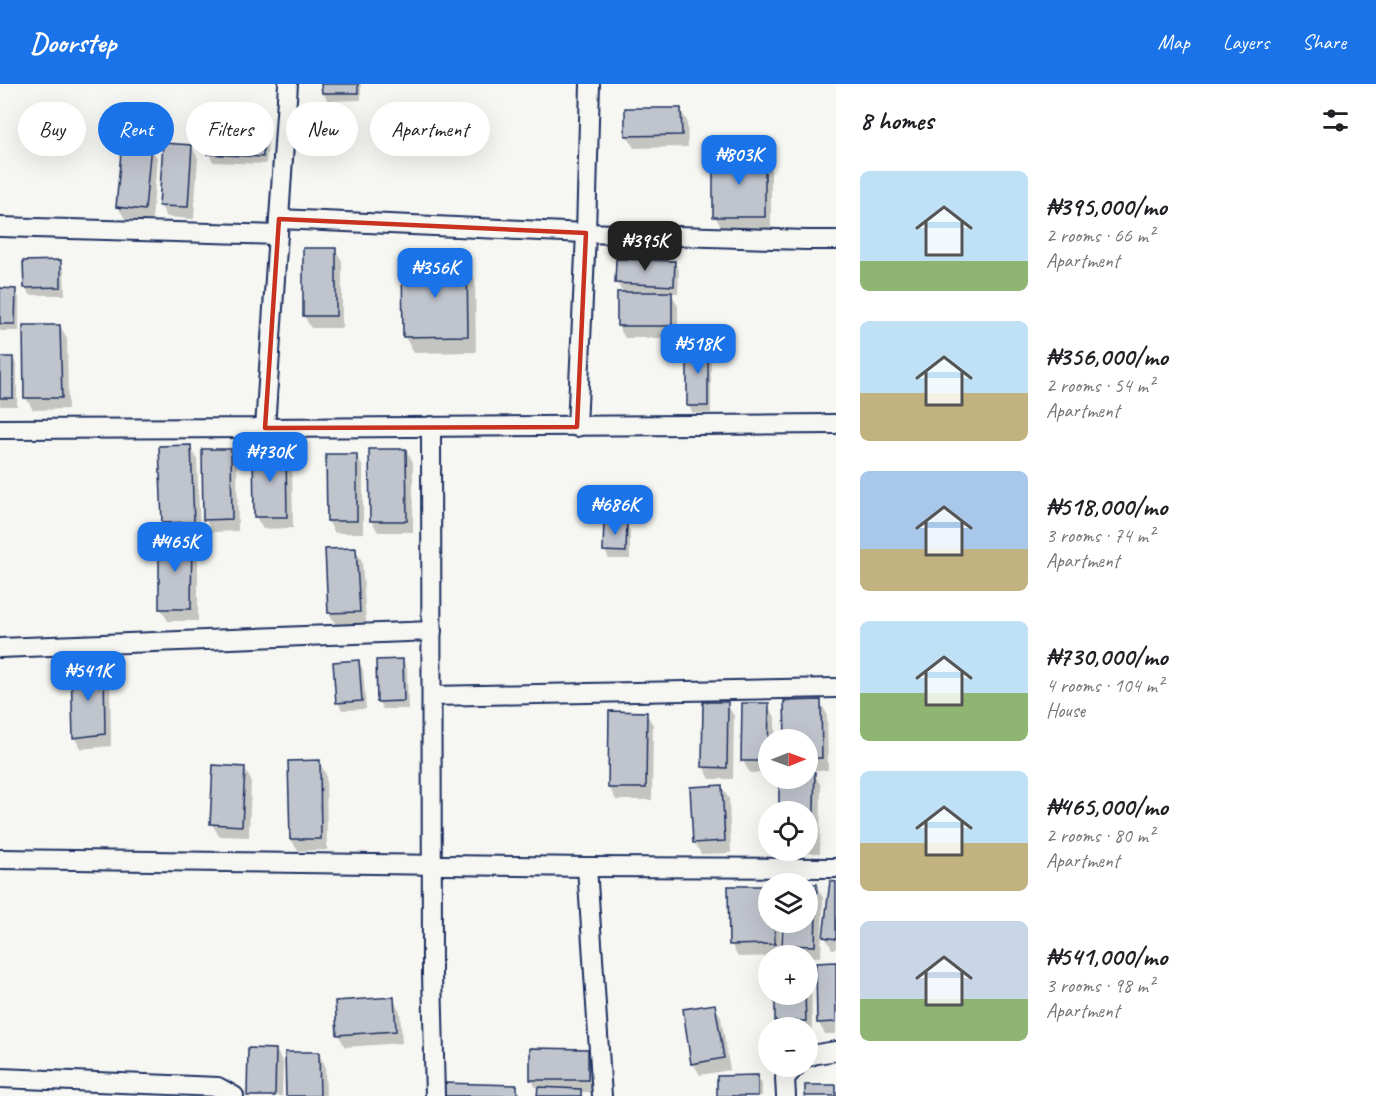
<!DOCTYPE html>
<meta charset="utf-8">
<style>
:root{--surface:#fff;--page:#f2f2f2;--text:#202124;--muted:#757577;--accent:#1a73e8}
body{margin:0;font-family:Caveat,sans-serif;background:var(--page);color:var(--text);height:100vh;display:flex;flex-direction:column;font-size:22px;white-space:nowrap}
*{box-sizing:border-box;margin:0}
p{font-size:20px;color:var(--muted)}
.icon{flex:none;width:33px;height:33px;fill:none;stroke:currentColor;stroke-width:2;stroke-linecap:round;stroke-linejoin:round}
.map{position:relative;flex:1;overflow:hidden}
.side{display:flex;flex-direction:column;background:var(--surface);width:540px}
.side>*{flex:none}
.top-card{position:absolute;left:18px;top:18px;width:570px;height:54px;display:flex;gap:12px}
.needle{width:39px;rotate:89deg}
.fabs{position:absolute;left:758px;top:645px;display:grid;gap:12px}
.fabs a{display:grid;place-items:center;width:60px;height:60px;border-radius:50%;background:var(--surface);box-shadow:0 6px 24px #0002;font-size:30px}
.price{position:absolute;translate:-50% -51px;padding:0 14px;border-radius:12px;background:var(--accent);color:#fff;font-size:20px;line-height:39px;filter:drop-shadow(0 2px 3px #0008)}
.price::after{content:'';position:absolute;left:50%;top:36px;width:18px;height:14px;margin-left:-9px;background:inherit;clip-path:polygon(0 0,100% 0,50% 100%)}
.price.selected{background:#222;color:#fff}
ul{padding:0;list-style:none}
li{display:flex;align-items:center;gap:18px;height:150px;padding:0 24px}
li span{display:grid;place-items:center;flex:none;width:168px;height:120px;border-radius:9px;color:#555}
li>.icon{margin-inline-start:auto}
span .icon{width:72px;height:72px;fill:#fffc;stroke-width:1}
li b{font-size:26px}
h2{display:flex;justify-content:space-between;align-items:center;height:72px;padding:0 24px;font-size:26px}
.tag{padding:0 21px;border-radius:27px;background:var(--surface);box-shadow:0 6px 24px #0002;font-size:21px;line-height:54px}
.tag.selected{background:var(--accent);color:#fff}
header{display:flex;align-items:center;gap:36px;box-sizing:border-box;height:84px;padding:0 30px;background:var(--accent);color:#fff}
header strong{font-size:28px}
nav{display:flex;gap:33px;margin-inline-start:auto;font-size:21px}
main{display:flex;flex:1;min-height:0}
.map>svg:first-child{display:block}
.shadow{fill:#0003}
.building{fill:#c0c4cd;stroke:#1b2f5e;stroke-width:1.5}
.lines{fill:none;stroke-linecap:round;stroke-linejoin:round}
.street-casing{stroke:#1b2f5e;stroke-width:22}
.street{stroke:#f6f6f2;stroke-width:18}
.marked{fill:none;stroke:#c8321e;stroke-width:4.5;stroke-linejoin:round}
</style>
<header>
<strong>Doorstep</strong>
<nav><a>Map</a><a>Layers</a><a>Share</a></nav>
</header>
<main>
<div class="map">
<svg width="836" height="1012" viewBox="0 0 836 1012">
<rect width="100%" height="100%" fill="#f6f6f2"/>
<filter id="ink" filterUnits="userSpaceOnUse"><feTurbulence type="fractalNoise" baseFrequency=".0167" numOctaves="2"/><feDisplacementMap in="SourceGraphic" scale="12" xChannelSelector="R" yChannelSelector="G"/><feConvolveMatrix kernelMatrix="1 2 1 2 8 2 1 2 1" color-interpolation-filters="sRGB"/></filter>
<g filter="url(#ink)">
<g class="shadow">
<polygon points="323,0 361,0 361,16 328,17 323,9"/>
<polygon points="680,25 687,37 688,63 634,64 627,51"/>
<polygon points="263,49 268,57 266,80 213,78 209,70"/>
<polygon points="150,62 157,74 152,137 125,135 118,123"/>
<polygon points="191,62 198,74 194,135 167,133 160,121"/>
<polygon points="764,72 771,84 771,144 722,145 715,132"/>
<polygon points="335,165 342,177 342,244 311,244 304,232"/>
<polygon points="60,178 64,186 65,211 30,211 25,203"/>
<polygon points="466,178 475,195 476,268 414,269 405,253"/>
<polygon points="674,178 679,186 678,209 671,209 678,222 678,254 625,254 618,242 623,209 617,199"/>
<polygon points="0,206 15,206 19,214 19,247 0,247"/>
<polygon points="60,242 67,254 68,325 33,326 26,314"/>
<polygon points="707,262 711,270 711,329 693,329 688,321"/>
<polygon points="0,274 13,274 17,282 17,322 0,322"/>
<polygon points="190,363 197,375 200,450 170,451 163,439"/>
<polygon points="406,366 413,378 413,448 378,448 371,436"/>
<polygon points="230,367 237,379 238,447 212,448 205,435"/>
<polygon points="285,367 292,379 293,444 263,445 256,433"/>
<polygon points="356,371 363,383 363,449 335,449 328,437"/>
<polygon points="626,439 630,447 630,475 609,475 605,467"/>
<polygon points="191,454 198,466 198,537 168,537 161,525"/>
<polygon points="355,465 362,477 366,539 336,541 329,529"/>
<polygon points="403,577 407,585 408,625 383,625 378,617"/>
<polygon points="359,578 363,586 366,625 342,626 338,618"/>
<polygon points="103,586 110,599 111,662 81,665 74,653"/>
<polygon points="820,618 827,630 828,686 807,686 807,656"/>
<polygon points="727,620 734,632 733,695 710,695 703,682"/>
<polygon points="768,621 775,633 775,656 768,656 768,689 750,689 743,677"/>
<polygon points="646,629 653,641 652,716 616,716 609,703"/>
<polygon points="319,678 326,690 327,766 298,767 291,755"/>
<polygon points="244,684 251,696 249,753 219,752 212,740"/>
<polygon points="807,689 814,690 821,702 820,769 787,769 786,766 807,766"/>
<polygon points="722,703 729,715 731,769 701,770 694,758"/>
<polygon points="836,799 836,865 832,865 825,853"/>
<polygon points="807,801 816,802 823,814 821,873 790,872 784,860 807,838"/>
<polygon points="768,803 768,838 780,838 781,872 738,873 731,860"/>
<polygon points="836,880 836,950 825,950 818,938"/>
<polygon points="807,883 811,890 812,949 807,949 807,944 780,944 777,937 776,910 807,910"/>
<polygon points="393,915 400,927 402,959 345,963 338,950"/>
<polygon points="714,921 721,933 730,986 700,991 693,979"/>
<polygon points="276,966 283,979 282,1012 248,1012"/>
<polygon points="587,966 594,978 594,1008 581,1008 583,1012 539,1012 538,1007 531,995"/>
<polygon points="318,969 325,981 326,1012 288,1012"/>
<polygon points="757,992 762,1000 762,1012 718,1012"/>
<polygon points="516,1002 522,1012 443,1012"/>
</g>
<g class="building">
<polygon points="321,0 358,0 358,9 322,9"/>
<polygon points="625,24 681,24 682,51 625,52"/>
<polygon points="208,45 264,48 263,73 207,70"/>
<polygon points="122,58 151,60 145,126 116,123"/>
<polygon points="163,59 192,61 188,123 159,122"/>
<rect x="713" y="70" width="52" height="63"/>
<rect x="303" y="164" width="33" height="68"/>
<polygon points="616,175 675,177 674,202 615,199"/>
<polygon points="61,176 61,203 24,204 23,177"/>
<polygon points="467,177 468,252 403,253 402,178"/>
<polygon points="0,204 16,205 15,240 0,240"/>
<rect x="617" y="208" width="55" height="34"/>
<polygon points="23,241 60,241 62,314 24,314"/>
<rect x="687" y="260" width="21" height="62"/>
<rect x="0" y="273" width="13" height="41"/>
<polygon points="191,361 194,438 162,439 159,362"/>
<polygon points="202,365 231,365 232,435 203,436"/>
<polygon points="286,365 287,433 254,433 253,366"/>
<polygon points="369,365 406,365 407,437 370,437"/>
<polygon points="326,370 357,370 357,437 327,437"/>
<polygon points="604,437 627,438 626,468 603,467"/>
<polygon points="159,452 192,453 191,525 159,525"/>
<polygon points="356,464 360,528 328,529 325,465"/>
<polygon points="403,575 404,617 377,618 376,576"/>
<polygon points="359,576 362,617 336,619 333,578"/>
<polygon points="71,582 104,585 105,650 73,654"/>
<polygon points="821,616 822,674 807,674 807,656 785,656 784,617"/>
<polygon points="703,618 728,618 727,684 702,683"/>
<polygon points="742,619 769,619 768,677 741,677"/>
<polygon points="609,627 647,628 646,704 608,704"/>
<polygon points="320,676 321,755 290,755 288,677"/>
<polygon points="213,681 245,683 242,742 210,740"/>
<polygon points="807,688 815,688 813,757 807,757 807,728 779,728 779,694 807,694"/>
<polygon points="722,701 725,757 693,759 690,703"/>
<polygon points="830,797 836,798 836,855 823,853"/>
<polygon points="807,800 817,800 815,862 782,861 783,838 807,838"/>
<polygon points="728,802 768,802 768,838 774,838 775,860 729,861"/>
<polygon points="836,878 836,938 817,939 816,879"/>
<polygon points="775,910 805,910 806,937 775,937"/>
<polygon points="394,913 396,947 337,951 335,917"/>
<polygon points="715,920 724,974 691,980 683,925"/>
<polygon points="248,964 276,965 275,1012 247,1012"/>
<polygon points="530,964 588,965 588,996 530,996"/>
<polygon points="285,968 319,968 320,1012 286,1012"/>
<polygon points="758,991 758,1012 717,1012 717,992"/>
<polygon points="442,999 517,1001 517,1012 442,1012"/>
<rect x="805" y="1001" width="31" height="11"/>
<polygon points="538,1003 581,1005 581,1012 537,1012"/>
</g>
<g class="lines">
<defs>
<g id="street">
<polyline points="279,135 586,149 806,156 836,156"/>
<polyline points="0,143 278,151"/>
<polyline points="431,342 432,890 435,1012"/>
<polyline points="577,343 586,149 590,0"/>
<polyline points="265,344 836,340"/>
<polyline points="0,345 265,344 288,0"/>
<polyline points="0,564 432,547"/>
<polyline points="432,612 836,604"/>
<polyline points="0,775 587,783 836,784"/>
<polyline points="587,783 602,1012"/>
<polyline points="807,973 817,970 836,967"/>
<polyline points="0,994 218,1003 234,1012"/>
<polyline points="786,1012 785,994 796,982"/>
</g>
</defs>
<use href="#street" class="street-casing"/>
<use href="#street" class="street"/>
</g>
</g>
<path class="marked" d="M279 135 586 149 577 343 265 344Z"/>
</svg>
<div class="fabs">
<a><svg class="needle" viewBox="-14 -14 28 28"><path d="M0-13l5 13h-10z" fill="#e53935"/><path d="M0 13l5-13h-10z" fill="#757577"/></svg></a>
<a><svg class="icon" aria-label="locate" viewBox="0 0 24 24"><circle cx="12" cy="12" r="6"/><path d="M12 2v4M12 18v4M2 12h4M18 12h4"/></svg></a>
<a><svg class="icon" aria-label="layers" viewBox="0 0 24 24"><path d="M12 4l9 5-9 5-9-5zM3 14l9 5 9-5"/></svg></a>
<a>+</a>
<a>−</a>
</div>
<b class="price" style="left:739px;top:102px">₦803K</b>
<b class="price selected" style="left:645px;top:188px">₦395K</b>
<b class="price" style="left:435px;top:215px">₦356K</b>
<b class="price" style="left:698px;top:291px">₦518K</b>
<b class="price" style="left:270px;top:399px">₦730K</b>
<b class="price" style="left:615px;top:452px">₦686K</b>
<b class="price" style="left:175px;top:489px">₦465K</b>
<b class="price" style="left:88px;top:618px">₦541K</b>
<div class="top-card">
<a class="tag">Buy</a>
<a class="tag selected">Rent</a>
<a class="tag">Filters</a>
<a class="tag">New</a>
<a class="tag">Apartment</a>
</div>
</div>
<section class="side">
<h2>8 homes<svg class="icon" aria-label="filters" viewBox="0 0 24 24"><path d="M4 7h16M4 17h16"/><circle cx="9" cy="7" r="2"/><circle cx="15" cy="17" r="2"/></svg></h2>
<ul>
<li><span style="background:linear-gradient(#bfe0f5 75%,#8fb573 0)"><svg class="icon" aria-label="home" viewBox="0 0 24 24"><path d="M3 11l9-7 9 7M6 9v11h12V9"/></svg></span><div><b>₦395,000/mo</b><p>2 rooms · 66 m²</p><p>Apartment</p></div></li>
<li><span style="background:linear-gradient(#bfe0f5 60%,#c2b280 0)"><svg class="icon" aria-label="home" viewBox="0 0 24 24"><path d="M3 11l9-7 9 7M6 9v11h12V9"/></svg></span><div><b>₦356,000/mo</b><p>2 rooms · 54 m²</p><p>Apartment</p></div></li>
<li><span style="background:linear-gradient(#a9c7e8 65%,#c2b280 0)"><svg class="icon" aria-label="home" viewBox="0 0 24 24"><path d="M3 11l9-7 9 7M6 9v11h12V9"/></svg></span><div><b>₦518,000/mo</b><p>3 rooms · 74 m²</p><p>Apartment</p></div></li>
<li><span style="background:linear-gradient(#bfe0f5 60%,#8fb573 0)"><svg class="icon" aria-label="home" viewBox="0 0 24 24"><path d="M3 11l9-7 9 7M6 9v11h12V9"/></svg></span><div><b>₦730,000/mo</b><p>4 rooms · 104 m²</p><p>House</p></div></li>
<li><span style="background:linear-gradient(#bfe0f5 60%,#c2b280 0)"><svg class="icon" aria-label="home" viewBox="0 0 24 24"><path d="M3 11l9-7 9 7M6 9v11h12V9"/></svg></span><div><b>₦465,000/mo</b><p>2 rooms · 80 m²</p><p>Apartment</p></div></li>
<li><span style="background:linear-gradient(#c9d6e8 65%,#8fb573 0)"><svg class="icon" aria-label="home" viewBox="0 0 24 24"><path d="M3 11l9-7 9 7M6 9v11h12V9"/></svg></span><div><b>₦541,000/mo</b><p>3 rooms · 98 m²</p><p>Apartment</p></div></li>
</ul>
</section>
</main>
